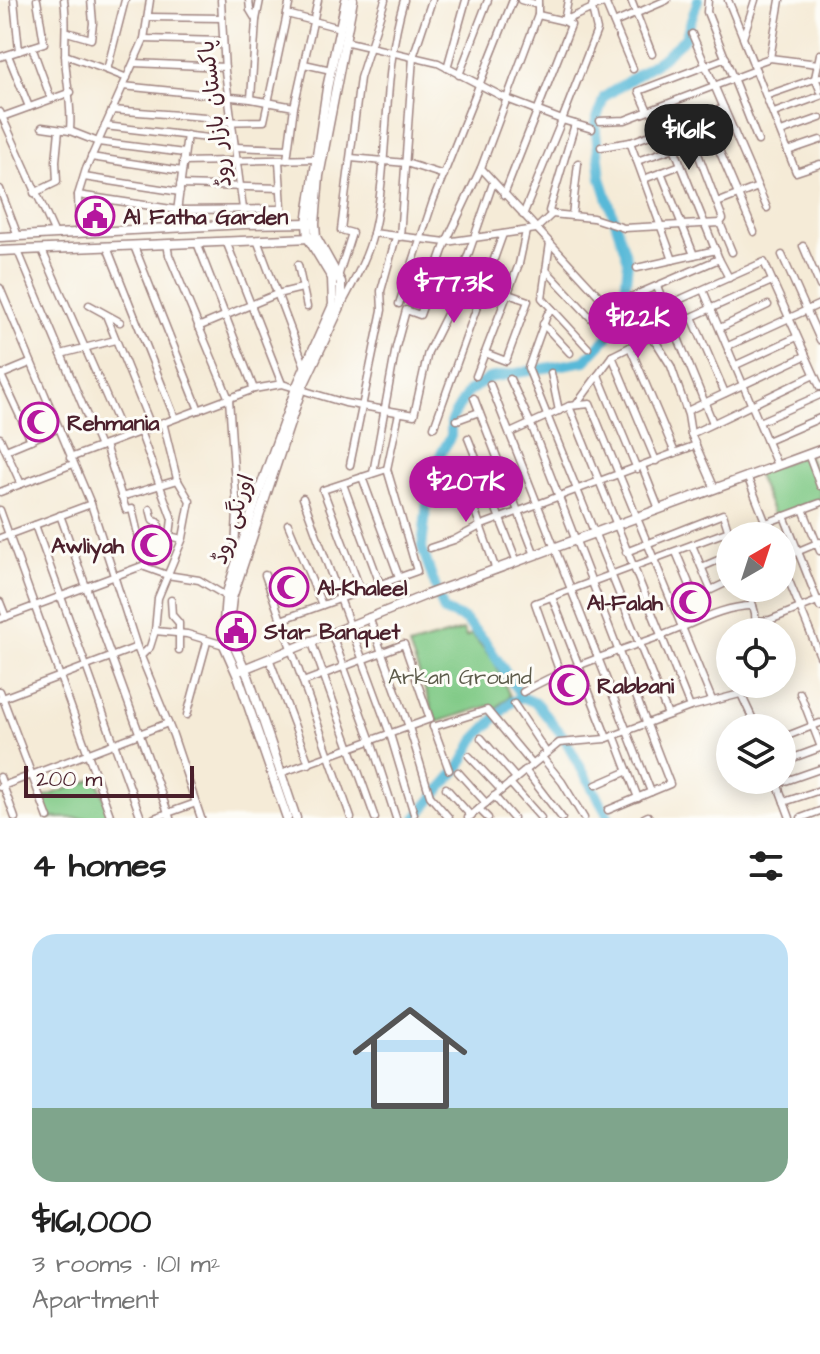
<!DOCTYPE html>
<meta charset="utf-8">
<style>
:root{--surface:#fff;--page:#f6f6f6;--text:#222;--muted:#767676;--accent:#b5179e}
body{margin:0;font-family:"Architects Daughter","Playpen Sans Arabic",sans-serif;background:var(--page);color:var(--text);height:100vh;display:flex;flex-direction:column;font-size:30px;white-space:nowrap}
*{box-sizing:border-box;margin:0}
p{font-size:26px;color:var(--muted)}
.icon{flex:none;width:44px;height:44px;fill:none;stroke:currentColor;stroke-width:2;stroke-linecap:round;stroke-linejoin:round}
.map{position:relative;height:818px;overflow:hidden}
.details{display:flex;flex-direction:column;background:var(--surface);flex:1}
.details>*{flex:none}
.needle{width:52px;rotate:39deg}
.tools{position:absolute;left:716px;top:522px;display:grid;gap:16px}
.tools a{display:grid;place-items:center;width:80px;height:80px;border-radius:50%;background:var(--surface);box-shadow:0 4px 20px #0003;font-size:40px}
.scale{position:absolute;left:24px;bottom:20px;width:170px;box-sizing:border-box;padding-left:8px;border:4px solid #4a1f2b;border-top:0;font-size:22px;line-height:28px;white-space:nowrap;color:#4a1f2b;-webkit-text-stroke:6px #fdfcf7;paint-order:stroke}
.price{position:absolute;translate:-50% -68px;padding:0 18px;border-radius:28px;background:var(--accent);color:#fff;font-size:26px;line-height:52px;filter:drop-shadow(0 2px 4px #0008)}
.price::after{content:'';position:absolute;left:50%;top:48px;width:24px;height:18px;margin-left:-12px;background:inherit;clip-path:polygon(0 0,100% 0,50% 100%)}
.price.current{background:#222;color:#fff}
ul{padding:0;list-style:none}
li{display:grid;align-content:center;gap:16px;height:424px;padding:0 32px}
li span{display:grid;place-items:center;height:248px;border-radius:24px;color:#555}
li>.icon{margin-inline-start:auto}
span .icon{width:144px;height:144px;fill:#fffc;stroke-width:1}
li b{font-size:34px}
h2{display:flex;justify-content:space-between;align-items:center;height:96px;padding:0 32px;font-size:34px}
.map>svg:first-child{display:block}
.green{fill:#81ca87;stroke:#667459;stroke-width:2}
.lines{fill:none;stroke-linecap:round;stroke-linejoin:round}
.river{stroke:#59b9d8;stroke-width:10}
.minor-casing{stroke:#a08581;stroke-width:9}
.major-casing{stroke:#a08581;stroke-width:11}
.minor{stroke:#fff;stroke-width:6}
.major{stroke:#fff;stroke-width:8}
.labels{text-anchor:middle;stroke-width:6;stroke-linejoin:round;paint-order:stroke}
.street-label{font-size:22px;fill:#4a1f2b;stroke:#fdfcf7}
.poi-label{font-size:22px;font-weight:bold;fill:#4a1f2b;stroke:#fdfcf7;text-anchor:start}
.park-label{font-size:22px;fill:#5d5b4b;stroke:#fdfcf7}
</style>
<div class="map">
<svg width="820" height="818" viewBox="0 0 820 818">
<rect width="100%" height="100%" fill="#fdfcf7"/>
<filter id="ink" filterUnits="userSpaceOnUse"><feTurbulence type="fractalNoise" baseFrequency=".0125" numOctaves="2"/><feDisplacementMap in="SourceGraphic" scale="16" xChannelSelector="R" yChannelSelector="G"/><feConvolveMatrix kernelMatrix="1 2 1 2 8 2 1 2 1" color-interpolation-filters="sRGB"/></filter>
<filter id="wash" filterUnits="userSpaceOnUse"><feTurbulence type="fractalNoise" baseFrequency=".006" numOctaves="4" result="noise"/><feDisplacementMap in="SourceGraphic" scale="32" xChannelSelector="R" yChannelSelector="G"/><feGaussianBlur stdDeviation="1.8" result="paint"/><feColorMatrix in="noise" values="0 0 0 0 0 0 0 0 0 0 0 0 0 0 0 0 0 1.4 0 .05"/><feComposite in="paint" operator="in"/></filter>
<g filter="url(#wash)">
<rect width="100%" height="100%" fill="#f5ebd7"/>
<g class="green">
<polygon points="808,454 820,486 820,499 774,516 756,473"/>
<polygon points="463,630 466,637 472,634 494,661 510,696 494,710 488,706 437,722 409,646"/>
<polygon points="97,778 111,818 48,818 41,798"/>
</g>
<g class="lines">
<g class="river">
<polyline points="416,818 461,765 475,739 511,702 522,697"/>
<polyline points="609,818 563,736 536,703 522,697 485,641 464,619 444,611 422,548 427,502 438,459 451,436 451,420 468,392 489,378 585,361 607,338 624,302 628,261 601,178 595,124 604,97 660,60 685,38 698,0"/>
</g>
</g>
</g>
<g filter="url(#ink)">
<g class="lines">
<defs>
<g id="minor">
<polyline points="14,0 19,51"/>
<path d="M64 0C68 25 63 46 66 69 68 91 72 109 70 131"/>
<polyline points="125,0 107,70 127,78"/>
<polyline points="221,0 225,71 245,224"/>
<polyline points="249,0 250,10 256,20"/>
<polyline points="521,0 538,5"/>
<polyline points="538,0 538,15 481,168 611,309 656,342 671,366 688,415 691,434 715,489"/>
<polyline points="631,0 652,54"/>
<polyline points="708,0 707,12 758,141"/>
<polyline points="728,0 743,37"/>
<polyline points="755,0 743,38 796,172 820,164"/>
<polyline points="605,2 633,69"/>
<polyline points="287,14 340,28"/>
<polyline points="538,15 564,21 568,0"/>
<polyline points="148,17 222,18"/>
<polyline points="614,23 667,0"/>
<polyline points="67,32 91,39 93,23 91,0"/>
<polyline points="692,34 767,208"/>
<polyline points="144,39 223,41"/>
<polyline points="344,41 438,63 507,99 562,120 523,215"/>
<polyline points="32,47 51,99"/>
<polyline points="820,54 815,78 820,90"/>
<polyline points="8,55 29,107"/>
<polyline points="65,55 107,70"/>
<polyline points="0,57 44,43 37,0"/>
<polyline points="770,58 818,64"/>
<polyline points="134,63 225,67"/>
<polyline points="304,64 331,70"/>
<polyline points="753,64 770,58 780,0"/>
<polyline points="447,68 466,0"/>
<polyline points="459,75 488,0"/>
<polyline points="123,86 251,99 256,20 260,0"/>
<polyline points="768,95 820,77"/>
<polyline points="251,99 294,107"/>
<polyline points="658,108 719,259"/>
<polyline points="112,110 205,117 213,122 264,121 290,0"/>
<polyline points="648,111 639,91 726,58"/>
<polyline points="0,112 55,234"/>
<polyline points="774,113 820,96"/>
<polyline points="704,115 754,232"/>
<polyline points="2,117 71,92"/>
<polyline points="600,121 625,120 756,70"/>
<polyline points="686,122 723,219 720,223"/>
<polyline points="105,126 234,141"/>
<polyline points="42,127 70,131 98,142 184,153"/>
<polyline points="592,129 562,120 597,30 592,9 593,0"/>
<polyline points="781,132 820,118"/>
<polyline points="630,142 673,260"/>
<polyline points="235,147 288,149"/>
<polyline points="601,147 631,142 724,108"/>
<polyline points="788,151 820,140"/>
<polyline points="91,157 182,171"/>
<polyline points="351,158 406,163 444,175"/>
<polyline points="287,160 294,107 318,0"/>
<polyline points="279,161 283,223"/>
<polyline points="637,161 674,148"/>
<polyline points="183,162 316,159"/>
<polyline points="661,172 694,255"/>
<polyline points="84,177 180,192"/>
<polyline points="644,179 681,165"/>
<polyline points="180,185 281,188"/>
<polyline points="0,189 18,236"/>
<polyline points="34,193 57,182 56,161 59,130"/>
<polyline points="78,195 178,210 282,209"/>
<polyline points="504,195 571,25 564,21 610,0"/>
<polyline points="717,203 758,187"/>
<polyline points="552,214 549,211 575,124"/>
<polyline points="572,216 578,163"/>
<polyline points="175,227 187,135"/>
<polyline points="79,233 78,195 86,169 144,39 150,0"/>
<polyline points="373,233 446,242 536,229 552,214 593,218 624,228 720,223 732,252"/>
<polyline points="400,237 413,57 432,0"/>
<polyline points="257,240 305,367"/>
<polyline points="226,241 282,384"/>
<polyline points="197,243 254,389"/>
<polyline points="550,243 542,298 588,348"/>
<polyline points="167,244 169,255 229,399 237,512 235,549 238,559"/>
<polyline points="134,246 199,410"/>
<polyline points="803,246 820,286"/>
<polyline points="107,247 175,418"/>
<polyline points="42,250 124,437"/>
<polyline points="18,251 100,447"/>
<polyline points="782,255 820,340"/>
<polyline points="298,265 307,307"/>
<polyline points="637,268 716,250"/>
<polyline points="546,270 606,334"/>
<polyline points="338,277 352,233 341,230 360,78 385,0"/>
<polyline points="657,287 713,423"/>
<polyline points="0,288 91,504 137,647 173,735 201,818"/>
<polyline points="703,290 777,465"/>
<polyline points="631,297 719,259 729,278"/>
<path d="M343 302C355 279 367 258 373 234 391 157 381 76 404 0"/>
<polyline points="399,304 433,201 513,0"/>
<polyline points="89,305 120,322"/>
<polyline points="552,309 547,315 528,368 668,715"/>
<polyline points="106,315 151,426"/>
<polyline points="692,317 725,393"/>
<polyline points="543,324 570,353"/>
<polyline points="635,326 645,315 764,262 820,387"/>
<polyline points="198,327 277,294 302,288"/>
<polyline points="720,328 768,305"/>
<polyline points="728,346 820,304"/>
<polyline points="630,347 675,453"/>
<polyline points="485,353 506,361 528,301 508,294"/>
<polyline points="61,354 115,340"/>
<polyline points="612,356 656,461"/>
<polyline points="736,365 797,337"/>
<polyline points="0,373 31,440"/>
<polyline points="551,373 559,411"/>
<polyline points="1,375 30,363"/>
<polyline points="598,375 637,469"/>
<polyline points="476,376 519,264 526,231"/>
<polyline points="510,379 530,422 670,784 608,810"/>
<polyline points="490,384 651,792"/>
<polyline points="474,398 535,555"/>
<polyline points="576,405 612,356 674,325 772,281"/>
<polyline points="569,406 590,404 712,700"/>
<polyline points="687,411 805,356"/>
<polyline points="457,420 479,412"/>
<polyline points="759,422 820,395"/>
<polyline points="434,427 503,234"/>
<polyline points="140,431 172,519 170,535"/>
<polyline points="510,433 569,406 690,707"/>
<polyline points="691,434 814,375"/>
<polyline points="0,438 21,484"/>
<polyline points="468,438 517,562"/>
<polyline points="767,441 820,418"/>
<polyline points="105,445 126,510 132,509 146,567"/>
<polyline points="6,450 59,428"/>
<polyline points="808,454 820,486"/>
<polyline points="70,458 254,389 282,384 345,403 414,415 428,352 449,310 493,183"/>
<polyline points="451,463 459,466 496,570"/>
<polyline points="350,465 382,310 381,291 396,237"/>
<polyline points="642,466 659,509"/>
<polyline points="373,473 396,347 406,310 420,315 446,242 481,168"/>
<polyline points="747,476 771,536"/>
<polyline points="362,477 399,577"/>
<polyline points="343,484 380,584"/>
<polyline points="0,492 73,464"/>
<polyline points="121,497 178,480"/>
<polyline points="303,498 390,734 414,814"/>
<polyline points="150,509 153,521 158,522 161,534 182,539"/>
<polyline points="803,509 820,551"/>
<polyline points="0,510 111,818"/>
<polyline points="60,515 170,818"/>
<polyline points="784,516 820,607"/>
<polyline points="766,523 820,503"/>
<polyline points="288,524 322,605"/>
<polyline points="35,525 141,818"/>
<polyline points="0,538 91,504"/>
<polyline points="692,545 711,590 730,581"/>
<polyline points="430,548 454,540 482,525 696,445"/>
<polyline points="626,552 723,514 730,536"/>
<polyline points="676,552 691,588"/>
<polyline points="782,558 820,542"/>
<polyline points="782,564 820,656"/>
<polyline points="702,567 730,555"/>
<polyline points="265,575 281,620"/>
<polyline points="748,588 755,613 756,632"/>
<polyline points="361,591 323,490 387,469"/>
<polyline points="552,597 607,738"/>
<polyline points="171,600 172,615 179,623 179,650"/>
<polyline points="0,602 6,617"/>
<polyline points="369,617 409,727 430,796 449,818"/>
<polyline points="0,619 142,566 167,575 199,580 226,596"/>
<polyline points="756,621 770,620 820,600"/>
<polyline points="155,631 187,634 224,645"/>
<polyline points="331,632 371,741 396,818"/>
<polyline points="311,640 375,818"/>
<polyline points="141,656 150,647 155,631 158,598 183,538 190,501 177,479 163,422"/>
<polyline points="269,658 309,764"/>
<polyline points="560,673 535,603 729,531"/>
<polyline points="0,691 48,818"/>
<path d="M523 692C568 666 617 652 666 634 695 623 722 606 753 606"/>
<polyline points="800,693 820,745"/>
<polyline points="741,694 757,728"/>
<polyline points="0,699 137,647"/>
<polyline points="514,704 546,752"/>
<polyline points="187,715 207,642"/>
<polyline points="433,726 449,770"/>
<polyline points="433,727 487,710 532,764"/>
<polyline points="614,735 638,798"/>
<polyline points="481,738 516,778"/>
<polyline points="782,738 820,723"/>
<polyline points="469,756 501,790"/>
<polyline points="541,756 562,782 584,818"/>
<polyline points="782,762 820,748"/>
<polyline points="525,770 562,818"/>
<polyline points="458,772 486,803"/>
<polyline points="281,773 430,719 404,644 303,682"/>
<polyline points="0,777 15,818"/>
<polyline points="510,783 541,818"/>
<polyline points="777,783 790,818"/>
<polyline points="777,784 820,769"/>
<polyline points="596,785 628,771"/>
<polyline points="0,787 168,723"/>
<polyline points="446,788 471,816"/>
<polyline points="494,796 513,818"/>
<polyline points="784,802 820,790"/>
<polyline points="479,809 488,818"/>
<polyline points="154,818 196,803"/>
<polyline points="351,818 281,620 417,571 387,469 399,413"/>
<polyline points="468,818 559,743 605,739 690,707 744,693 746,684"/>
<polyline points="644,818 648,816 649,818"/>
<polyline points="801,818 820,811"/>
</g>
<g id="major">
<polyline points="0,237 245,224 311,223"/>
<polyline points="0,251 311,238"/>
<polyline points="241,670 426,595 820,450"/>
<polyline points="287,818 239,679 224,645 224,622 226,596 256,500 296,388 333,305 332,278 308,238 307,223 327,88 346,0"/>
<polyline points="296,818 248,676 231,639 229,623 232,598 301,390 341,305 341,282 316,237 315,224 319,176 353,0"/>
</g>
</defs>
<use href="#minor" class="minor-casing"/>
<use href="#major" class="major-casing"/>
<use href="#minor" class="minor"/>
<use href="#major" class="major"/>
</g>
</g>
<defs>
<symbol id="civic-ring" viewBox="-11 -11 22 22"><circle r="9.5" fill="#fdfcf7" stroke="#b5179e" stroke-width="1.5"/><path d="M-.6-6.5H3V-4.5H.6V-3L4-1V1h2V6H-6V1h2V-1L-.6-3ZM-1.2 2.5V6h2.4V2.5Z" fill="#b5179e"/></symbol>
<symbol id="mosque-ring" viewBox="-11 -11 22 22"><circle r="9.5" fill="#fdfcf7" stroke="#b5179e" stroke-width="1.5"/><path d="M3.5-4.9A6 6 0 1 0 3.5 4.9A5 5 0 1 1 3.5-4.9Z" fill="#b5179e"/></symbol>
</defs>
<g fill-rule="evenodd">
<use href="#civic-ring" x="73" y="194" width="44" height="44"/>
<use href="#mosque-ring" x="17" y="400" width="44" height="44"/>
<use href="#mosque-ring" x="130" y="523" width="44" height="44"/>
<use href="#mosque-ring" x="267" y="565" width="44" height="44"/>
<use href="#mosque-ring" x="669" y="580" width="44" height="44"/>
<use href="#civic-ring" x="214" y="609" width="44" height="44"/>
<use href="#mosque-ring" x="547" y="663" width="44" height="44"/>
</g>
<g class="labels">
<g class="street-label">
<text transform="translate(214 114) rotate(-97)" y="8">پاکستان بازار روڈ</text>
<text transform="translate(232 519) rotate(-72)" y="8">اورنگی روڈ</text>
</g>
<g class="poi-label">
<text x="123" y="224">Al Fatha Garden</text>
<text x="67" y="430">Rehmania</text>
<text x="124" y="553" text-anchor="end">Awliyah</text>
<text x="317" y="595">Al-Khaleel</text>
<text x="663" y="610" text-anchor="end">Al-Falah</text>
<text x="264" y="639">Star Banquet</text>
<text x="597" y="693">Rabbani</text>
</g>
<g class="park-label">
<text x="460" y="684">Arkan Ground</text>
</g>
</g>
</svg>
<div class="tools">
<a><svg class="needle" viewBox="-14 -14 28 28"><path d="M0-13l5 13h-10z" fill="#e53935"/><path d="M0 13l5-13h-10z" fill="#767676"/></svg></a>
<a><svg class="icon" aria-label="locate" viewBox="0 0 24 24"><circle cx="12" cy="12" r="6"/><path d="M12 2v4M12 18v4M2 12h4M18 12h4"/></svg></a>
<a><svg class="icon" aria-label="layers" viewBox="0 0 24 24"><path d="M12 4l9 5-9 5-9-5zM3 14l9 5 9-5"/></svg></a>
</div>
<div class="scale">200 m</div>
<b class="price current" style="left:689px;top:172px">$161K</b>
<b class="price" style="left:454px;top:325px">$77.3K</b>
<b class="price" style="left:638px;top:360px">$122K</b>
<b class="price" style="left:466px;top:524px">$207K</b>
</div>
<section class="details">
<h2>4 homes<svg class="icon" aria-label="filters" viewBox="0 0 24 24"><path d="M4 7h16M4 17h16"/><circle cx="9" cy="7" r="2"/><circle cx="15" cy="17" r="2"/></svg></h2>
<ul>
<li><span style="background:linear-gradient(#bfe0f5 70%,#7fa58c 0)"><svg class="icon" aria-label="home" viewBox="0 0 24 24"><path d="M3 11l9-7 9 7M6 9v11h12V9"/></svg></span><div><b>$161,000</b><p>3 rooms · 101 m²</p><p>Apartment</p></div></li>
</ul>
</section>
